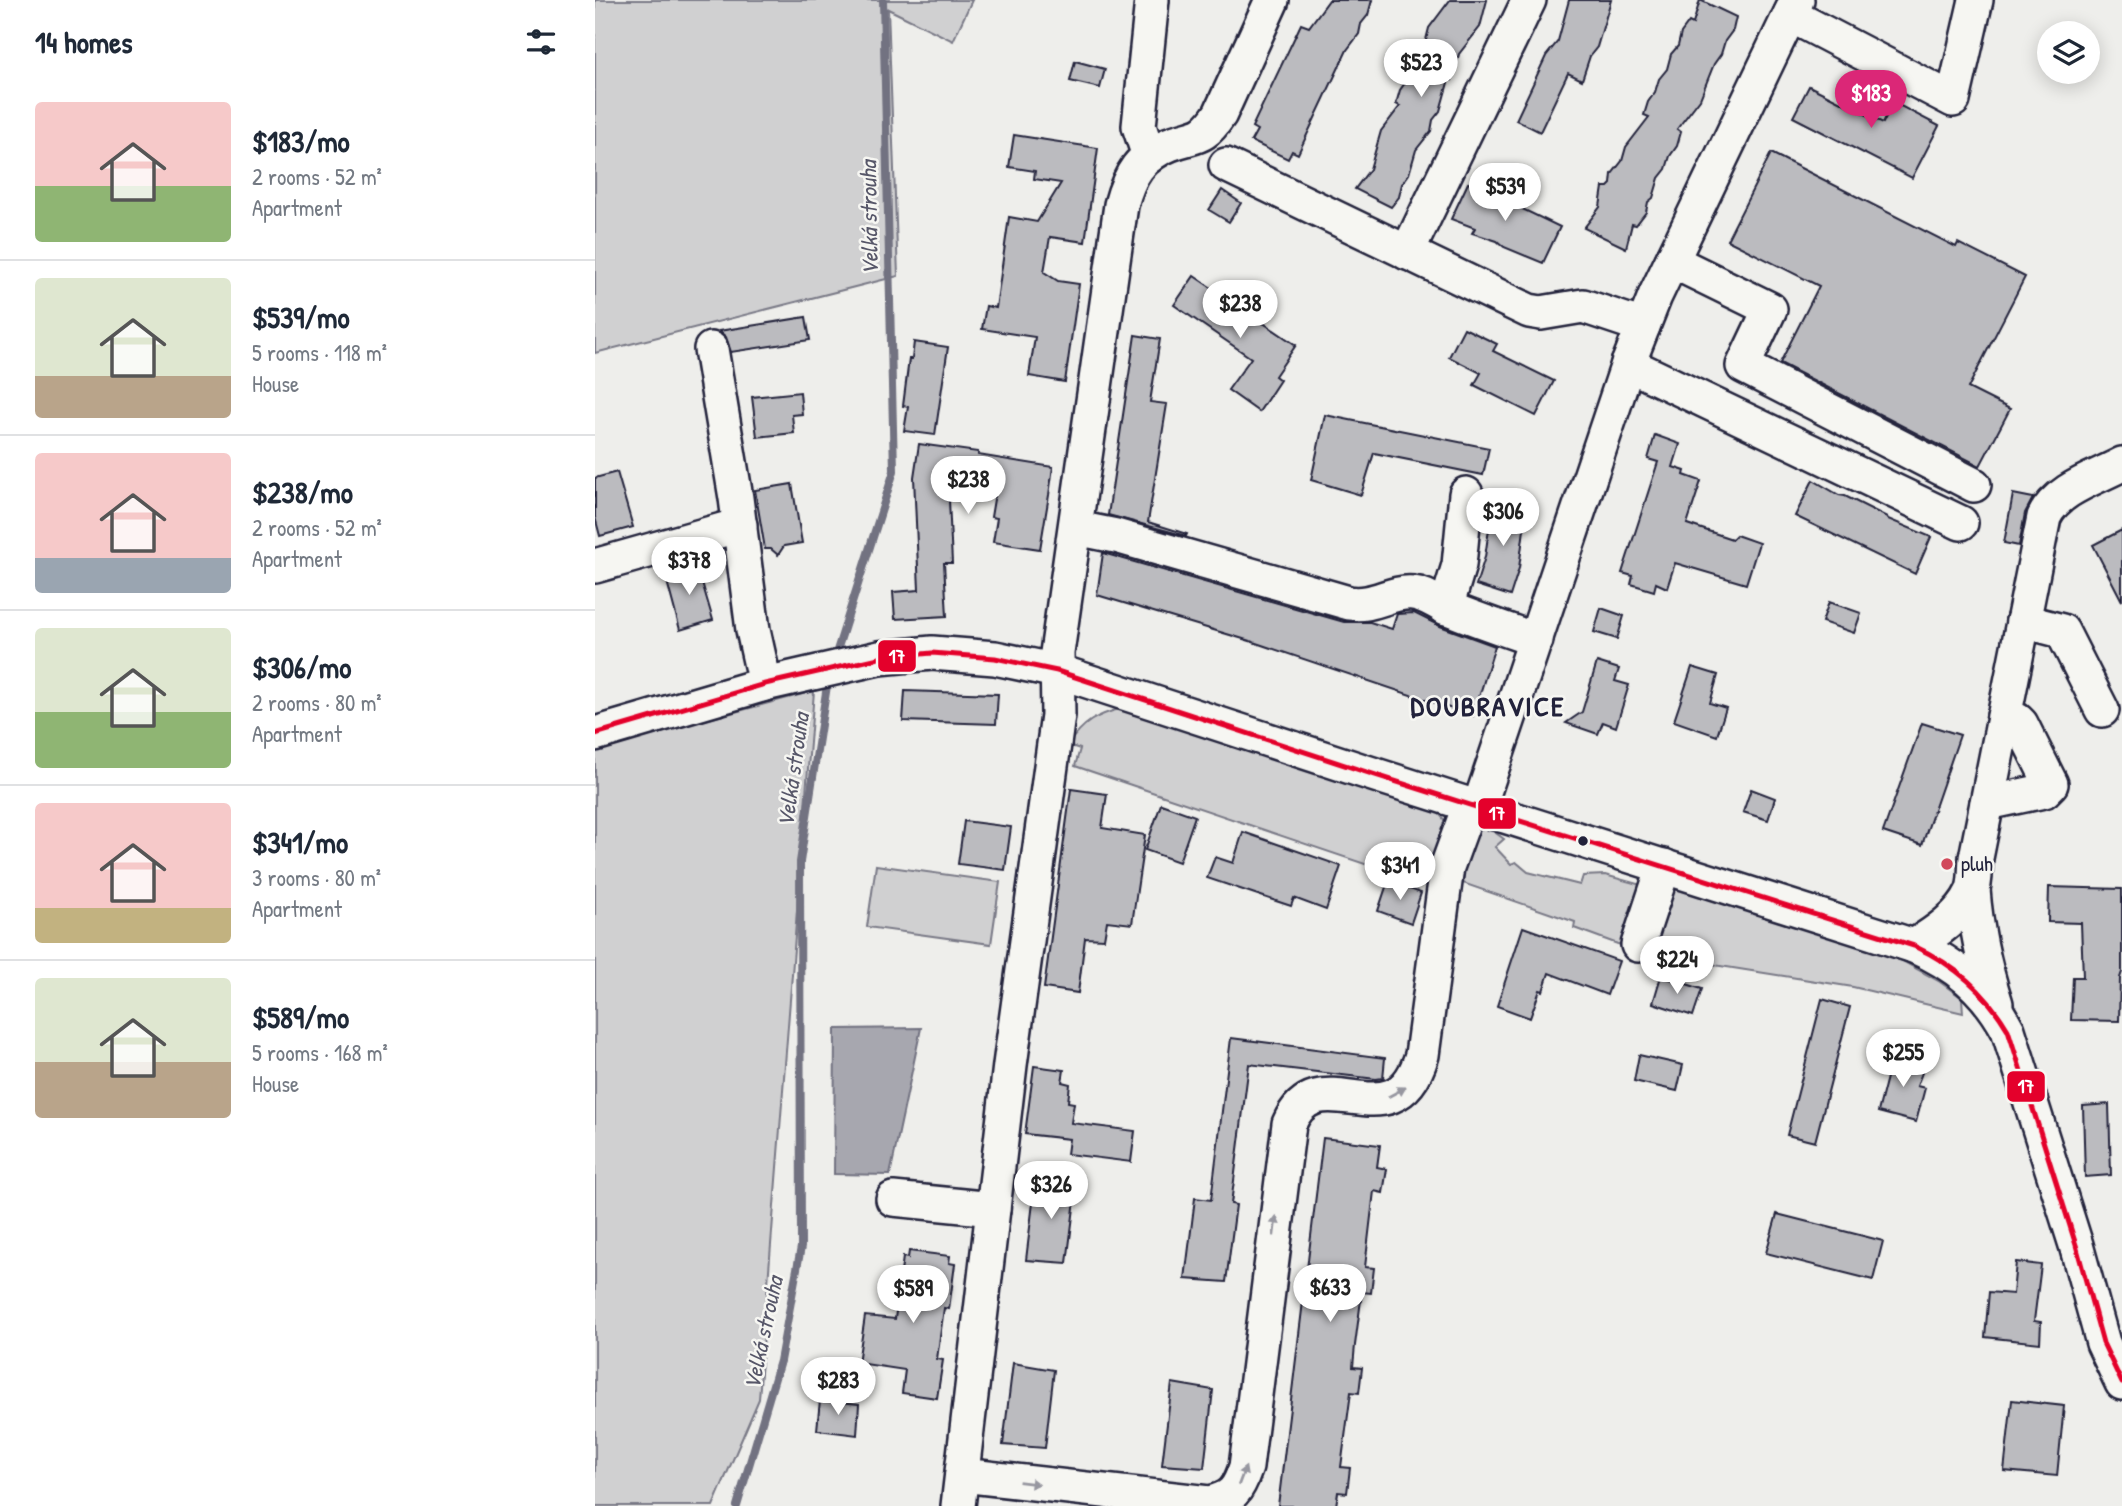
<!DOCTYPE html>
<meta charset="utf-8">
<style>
:root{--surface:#fff;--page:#f2f2f3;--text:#1f2937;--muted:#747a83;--line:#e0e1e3;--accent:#db2777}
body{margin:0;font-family:"Patrick Hand",sans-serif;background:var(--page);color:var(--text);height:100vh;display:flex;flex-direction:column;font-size:26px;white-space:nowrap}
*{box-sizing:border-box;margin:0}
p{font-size:23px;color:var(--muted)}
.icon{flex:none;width:38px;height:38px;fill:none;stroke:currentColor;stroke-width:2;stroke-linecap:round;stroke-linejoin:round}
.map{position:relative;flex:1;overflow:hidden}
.sheet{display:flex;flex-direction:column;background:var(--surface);width:595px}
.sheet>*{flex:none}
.buttons{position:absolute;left:1442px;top:21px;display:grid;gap:14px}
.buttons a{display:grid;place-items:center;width:63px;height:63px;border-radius:50%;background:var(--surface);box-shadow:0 4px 18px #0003;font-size:35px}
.price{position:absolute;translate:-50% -60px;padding:0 16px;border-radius:24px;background:#fff;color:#222;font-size:23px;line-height:46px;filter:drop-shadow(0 2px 4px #0008)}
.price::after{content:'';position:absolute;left:50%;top:42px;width:21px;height:16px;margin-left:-10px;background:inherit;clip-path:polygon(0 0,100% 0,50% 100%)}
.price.current{background:var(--accent);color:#fff}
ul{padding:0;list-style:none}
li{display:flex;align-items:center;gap:21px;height:175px;padding:0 35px}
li+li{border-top:2px solid var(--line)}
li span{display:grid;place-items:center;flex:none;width:196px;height:140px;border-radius:7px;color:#555}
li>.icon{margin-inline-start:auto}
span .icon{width:84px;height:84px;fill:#fffc;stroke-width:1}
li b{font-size:30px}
h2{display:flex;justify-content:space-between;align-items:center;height:84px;padding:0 35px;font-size:30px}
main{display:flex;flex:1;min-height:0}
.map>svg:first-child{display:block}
.green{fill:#d0d0d1;stroke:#797986;stroke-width:2}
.water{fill:#a7a7af;stroke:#727281;stroke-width:2}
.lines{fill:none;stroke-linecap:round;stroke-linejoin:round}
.stream{stroke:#727281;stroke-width:8}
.building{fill:#bbbbbf;stroke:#22223b;stroke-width:2}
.minor-casing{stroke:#22223b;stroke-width:38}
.minor{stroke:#f6f6f2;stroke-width:33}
.bus-1-casing{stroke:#f6f6f2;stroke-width:10}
.bus-1{stroke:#e4002b;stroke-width:5}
.oneway{fill:#9797a0}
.bus-dot{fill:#22223b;stroke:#f6f6f2;stroke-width:2.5}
.poi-dot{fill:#d1495b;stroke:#f6f6f2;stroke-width:2.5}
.labels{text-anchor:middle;stroke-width:5;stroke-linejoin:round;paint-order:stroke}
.poi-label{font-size:21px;fill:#22223b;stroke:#f6f6f2;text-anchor:start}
.water-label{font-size:23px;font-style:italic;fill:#575769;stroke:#f6f6f2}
.district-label{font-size:28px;font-weight:bold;letter-spacing:2px;fill:#22223b;stroke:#f6f6f2}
.line-badge{stroke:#f6f6f2;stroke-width:2.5}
.badge-label{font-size:19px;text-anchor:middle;font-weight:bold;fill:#fff}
</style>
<main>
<section class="sheet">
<h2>14 homes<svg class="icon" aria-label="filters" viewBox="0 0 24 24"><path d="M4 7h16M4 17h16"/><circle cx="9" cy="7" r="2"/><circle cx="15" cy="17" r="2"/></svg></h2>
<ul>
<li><span style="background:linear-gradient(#f6c9c9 60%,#8fb573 0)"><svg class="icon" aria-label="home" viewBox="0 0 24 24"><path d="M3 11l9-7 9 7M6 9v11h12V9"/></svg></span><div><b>$183/mo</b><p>2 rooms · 52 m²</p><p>Apartment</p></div></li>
<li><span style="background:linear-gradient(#dfe7d0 70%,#b9a48a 0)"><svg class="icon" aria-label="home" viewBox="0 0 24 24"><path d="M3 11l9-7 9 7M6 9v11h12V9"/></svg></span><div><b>$539/mo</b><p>5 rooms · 118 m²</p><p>House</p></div></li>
<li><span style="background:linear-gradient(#f6c9c9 75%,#9aa5b1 0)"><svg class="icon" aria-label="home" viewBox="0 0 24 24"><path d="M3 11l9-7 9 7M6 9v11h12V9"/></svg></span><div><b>$238/mo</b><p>2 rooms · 52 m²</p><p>Apartment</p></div></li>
<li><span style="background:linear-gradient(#dfe7d0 60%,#8fb573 0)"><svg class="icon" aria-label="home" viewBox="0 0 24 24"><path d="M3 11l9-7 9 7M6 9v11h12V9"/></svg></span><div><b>$306/mo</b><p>2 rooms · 80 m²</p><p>Apartment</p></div></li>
<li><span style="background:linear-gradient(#f6c9c9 75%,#c2b280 0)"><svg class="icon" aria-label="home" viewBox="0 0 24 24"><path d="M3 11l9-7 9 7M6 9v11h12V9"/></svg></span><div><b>$341/mo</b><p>3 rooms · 80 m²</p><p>Apartment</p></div></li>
<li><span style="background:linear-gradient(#dfe7d0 60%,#b9a48a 0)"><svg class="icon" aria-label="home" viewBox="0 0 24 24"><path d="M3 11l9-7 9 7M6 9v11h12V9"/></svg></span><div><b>$589/mo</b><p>5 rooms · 168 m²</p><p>House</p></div></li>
</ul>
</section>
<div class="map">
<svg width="1527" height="1506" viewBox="0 0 1527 1506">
<rect width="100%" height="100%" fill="#eeeeeb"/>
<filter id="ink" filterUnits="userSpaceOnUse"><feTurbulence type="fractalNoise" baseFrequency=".0143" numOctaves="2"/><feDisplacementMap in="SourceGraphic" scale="14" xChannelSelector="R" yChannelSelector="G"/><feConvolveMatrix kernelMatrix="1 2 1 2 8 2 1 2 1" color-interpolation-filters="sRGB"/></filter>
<g filter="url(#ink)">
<g class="green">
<polygon points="0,0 377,0 358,41 293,9 303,276 0,353"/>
<polygon points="219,691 164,1399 118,1506 0,1506 0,749"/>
<path d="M528 708 842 811 854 826 838 887 480 766 485 749 473 745C488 722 501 715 528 708Z"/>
<polygon points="887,829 898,831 909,839 900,847 916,864 921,862 933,872 985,885 988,876 1010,875 1075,893 1087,888 1300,957 1345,982 1367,998 1368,1013 1258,987 1050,954 979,928 980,922 862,881 879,834"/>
<polygon points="281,865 405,882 396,944 272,927"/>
</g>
<polygon class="water" points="326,1028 295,1175 239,1174 240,1029"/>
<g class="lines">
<g class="stream">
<polyline points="239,660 299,471 288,0"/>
<polyline points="142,1506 185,1361 206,1247 205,862 233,679"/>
</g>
</g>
<g class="building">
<polygon points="734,0 777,0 773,15 766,24 764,34 752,50 703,154 697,151 693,159 656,141 662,130 657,127 706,24 714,27"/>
<polygon points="855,0 892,0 885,27 864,54 857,80 854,79 845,111 838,120 836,131 821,150 814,174 807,184 804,197 796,207 760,189 775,169 786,131 805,106 801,104 805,90 817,73 824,49 831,40 834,28"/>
<polygon points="974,0 1016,0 1002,47 995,56 987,80 973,73 945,132 921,120 951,56 963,41"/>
<polygon points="1105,0 1141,17 1138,30 1130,41 1126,54 1119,64 1105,99 1082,129 1086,132 1082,146 1075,156 1071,169 1064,178 1058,198 1053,202 1051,212 1041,225 1037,224 1031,248 989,228 1005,207 1008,187 1013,187 1016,184 1017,174 1027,161 1031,147 1054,117 1049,115 1053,102 1060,92 1064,79 1072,69 1076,54 1083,46 1086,33 1094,22 1098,24"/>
<polygon points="480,61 510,69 505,88 475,81"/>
<polygon points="1214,86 1288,123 1298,102 1344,126 1317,178 1198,117"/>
<polygon points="419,135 503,148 490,242 455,237 449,272 463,281 484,284 470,382 434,376 440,337 387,329 391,306 401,308 414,217 442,222 466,183 439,179 440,171 414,167"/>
<polygon points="1176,153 1361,247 1363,243 1430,277 1373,388 1415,409 1385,466 1185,363 1224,286 1132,240"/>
<polygon points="873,183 885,186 896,194 965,227 948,263 909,247 902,241 877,233 880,228 856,219"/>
<polygon points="627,190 646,203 634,222 614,210"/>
<polygon points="599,276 701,345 680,376 685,380 664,412 633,390 656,358 579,305"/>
<polygon points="211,317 215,340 136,352 131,337 124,331"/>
<polygon points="869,328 902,344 898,351 959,381 941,416 879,385 886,373 854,357"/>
<polygon points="540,335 565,339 555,402 572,404 553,522 592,534 591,536 513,515"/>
<polygon points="319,342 353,347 340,435 309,431 313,407 308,406 314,359 317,359"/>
<polygon points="205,392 207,414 197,415 199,433 162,437 157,397"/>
<polygon points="730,415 894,448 888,475 779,453 766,495 716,480"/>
<polygon points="1060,435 1085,444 1078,467 1090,471 1089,475 1106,481 1092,524 1137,539 1141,535 1164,543 1151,584 1080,563 1072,588 1061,583 1059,591 1036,584 1038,576 1027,573 1063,462 1053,459"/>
<polygon points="324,444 383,452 383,455 458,467 454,495 445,549 398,542 402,518 396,517 401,487 353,479 357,563 349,563 352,616 300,619 298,592 324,590 319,477"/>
<polygon points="22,472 38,527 5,536 0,517 0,478"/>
<polygon points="1218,480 1244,495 1250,496 1292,517 1293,519 1336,537 1320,574 1200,516"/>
<polygon points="197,484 207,543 189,546 183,555 176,549 170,549 160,490"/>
<polygon points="1418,494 1438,498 1430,513 1424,546 1409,543"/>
<polygon points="898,501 932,506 924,568 915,596 881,585 890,557"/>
<polygon points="1527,530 1527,601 1498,545"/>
<polygon points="508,553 749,622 775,622 797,629 802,614 819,613 845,626 900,646 878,716 655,641 502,595"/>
<polygon points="102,565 118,620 85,630 70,574"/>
<polygon points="1234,602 1266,613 1259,633 1227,622"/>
<polygon points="1006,608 1029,616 1022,639 999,632"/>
<polygon points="1002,662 1024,669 1020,681 1034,685 1021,727 1008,722 1003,734 971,723 987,712"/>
<polygon points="1097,667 1123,675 1115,703 1131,708 1122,736 1079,721"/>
<polygon points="310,691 403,694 401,724 308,721"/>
<polygon points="1327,723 1365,735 1327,845 1288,832"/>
<polygon points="476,789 512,794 507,828 550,835 537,924 512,921 509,939 490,938 483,993 449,988"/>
<polygon points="1156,789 1180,798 1173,820 1148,812"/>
<polygon points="566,804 600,816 584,862 550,850"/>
<polygon points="369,821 416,827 410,870 363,864"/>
<polygon points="648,832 746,866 731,910 699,898 696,906 612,878 620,857 638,863"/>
<polygon points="793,881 826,893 816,923 783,911"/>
<polygon points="1454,887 1527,889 1527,972 1525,978 1524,1021 1476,1020 1478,977 1488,977 1486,923 1453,922"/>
<polygon points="928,927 1024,961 1012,995 954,973 948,991 945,990 935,1018 902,1006"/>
<polygon points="1066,976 1107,989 1098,1016 1058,1003"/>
<polygon points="1227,999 1255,1007 1220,1142 1192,1135"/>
<polygon points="636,1038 790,1058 788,1078 781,1079 654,1064 636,1204 641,1205 631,1282 590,1279 600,1198 616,1200"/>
<polygon points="1298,1054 1331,1062 1322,1086 1330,1088 1321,1122 1283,1112"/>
<polygon points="1044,1055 1088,1065 1082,1091 1039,1081"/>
<polygon points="439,1066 469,1070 467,1082 475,1084 473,1102 479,1103 476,1123 540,1131 536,1162 472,1154 474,1139 430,1134"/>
<polygon points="1514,1104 1516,1175 1490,1177 1488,1106"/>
<polygon points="728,1138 785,1145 782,1167 792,1169 788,1193 779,1191 770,1267 779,1268 776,1293 767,1292 760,1345 758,1367 767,1368 764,1393 756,1392 746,1467 755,1468 752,1493 743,1492 741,1506 683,1506"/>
<polygon points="441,1178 482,1184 472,1263 431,1260"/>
<polygon points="1182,1214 1288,1241 1278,1280 1171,1253"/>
<polygon points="314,1251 355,1256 354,1263 360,1264 354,1309 349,1308 342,1359 348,1360 342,1398 307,1393 310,1370 263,1363 270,1316 300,1319 308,1257 313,1258"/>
<polygon points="1421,1262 1446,1265 1439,1321 1446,1322 1445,1343 1390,1337 1394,1292 1418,1294"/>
<polygon points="418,1363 459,1370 450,1448 408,1445"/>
<polygon points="577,1383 618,1390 609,1468 567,1465"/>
<polygon points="225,1400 264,1404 262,1435 222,1430"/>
<polygon points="1417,1400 1469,1406 1462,1476 1409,1471"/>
</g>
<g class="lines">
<defs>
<g id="minor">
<polyline points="1195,15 1358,100 1381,0"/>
<polyline points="554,156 544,126 557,0"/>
<polyline points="631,165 934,311 946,313 988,306 1048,326"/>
<polyline points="812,253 934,0"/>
<polyline points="1077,261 1175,309 1148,366 1379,485"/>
<polyline points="116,349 141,498 158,630 170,684"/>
<polyline points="1033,364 1366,523"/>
<path d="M481 528 521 536 754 603C780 607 795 591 818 593 831 594 841 603 853 608 882 620 912 630 941 640"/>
<polyline points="0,566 145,525"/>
<polyline points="851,608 864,565 871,494"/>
<polyline points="1428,621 1467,631 1507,710"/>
<path d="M0 734 170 684 284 658 337 653 400 658 462 671 768 771 1319 946C1361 964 1391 989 1413 1030L1481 1245 1508 1343 1527 1383"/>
<polyline points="1392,803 1449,791 1456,784 1426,724 1422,720 1409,716"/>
<polyline points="884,807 1033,364 1060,296 1202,0"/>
<path d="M1378 890C1381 929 1389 966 1401 1004"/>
<polyline points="1043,945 1069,866"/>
<path d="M1319 946C1340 933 1366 916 1377 892 1381 883 1380 868 1381 858L1449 517C1462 489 1501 478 1527 464"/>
<polyline points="298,1199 398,1209"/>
<path d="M367 1475 614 1503C638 1498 643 1490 651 1467L694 1124C724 1053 799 1148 827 1055L852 867 875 804"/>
<path d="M363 1506 415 1065 463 715 462 653 526 205C534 175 545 156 575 144 601 134 607 141 625 114L677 0"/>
</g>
</defs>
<use href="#minor" class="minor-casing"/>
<use href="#minor" class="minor"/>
<defs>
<path id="bus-1" d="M0 734 170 684 284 658 337 653 400 658 462 671 768 771 1319 946C1360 965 1390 991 1413 1030L1481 1245 1508 1343 1527 1383"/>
</defs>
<use href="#bus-1" class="bus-1-casing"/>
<use href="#bus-1" class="bus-1"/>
</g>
<defs><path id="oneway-solid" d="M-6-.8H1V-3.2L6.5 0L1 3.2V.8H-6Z" transform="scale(1.75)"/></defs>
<g class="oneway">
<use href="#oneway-solid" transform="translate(802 1092) rotate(-29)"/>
<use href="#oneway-solid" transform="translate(680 1226) rotate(-83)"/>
<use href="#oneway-solid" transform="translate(647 1476) rotate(-69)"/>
<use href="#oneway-solid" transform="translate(434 1483) rotate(7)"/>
</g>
</g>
<circle class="bus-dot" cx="988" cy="841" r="6"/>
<circle class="poi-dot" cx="1352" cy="864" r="7"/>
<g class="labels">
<g class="poi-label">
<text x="1366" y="871">pluh</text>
</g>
<g class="water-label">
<text transform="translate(274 218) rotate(-91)" y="8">Velká strouha</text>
<text transform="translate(198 770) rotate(-82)" y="8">Velká strouha</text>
<text transform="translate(168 1333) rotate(-78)" y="8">Velká strouha</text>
</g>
<g class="district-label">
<text x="893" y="716">DOUBRAVICE</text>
</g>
</g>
<g class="line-badge">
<rect x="282" y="639" width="40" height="34" rx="7" fill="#e4002b"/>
<rect x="882" y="797" width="40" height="33" rx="7" fill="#e4002b"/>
<rect x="1411" y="1070" width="40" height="33" rx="7" fill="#e4002b"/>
</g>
<g class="badge-label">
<text x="302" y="663">17</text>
<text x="902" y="820">17</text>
<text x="1431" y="1093">17</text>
</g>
</svg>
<div class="buttons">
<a><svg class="icon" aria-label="layers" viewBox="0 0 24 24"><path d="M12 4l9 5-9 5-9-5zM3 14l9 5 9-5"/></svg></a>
</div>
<b class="price" style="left:826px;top:99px">$523</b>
<b class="price current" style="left:1276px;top:130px">$183</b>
<b class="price" style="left:910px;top:223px">$539</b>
<b class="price" style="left:645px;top:340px">$238</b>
<b class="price" style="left:373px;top:516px">$238</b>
<b class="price" style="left:908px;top:548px">$306</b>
<b class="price" style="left:94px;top:597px">$378</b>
<b class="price" style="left:805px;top:902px">$341</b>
<b class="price" style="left:1082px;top:996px">$224</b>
<b class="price" style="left:1308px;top:1089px">$255</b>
<b class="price" style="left:456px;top:1221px">$326</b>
<b class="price" style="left:735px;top:1324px">$633</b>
<b class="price" style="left:318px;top:1325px">$589</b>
<b class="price" style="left:243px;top:1417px">$283</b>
</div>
</main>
